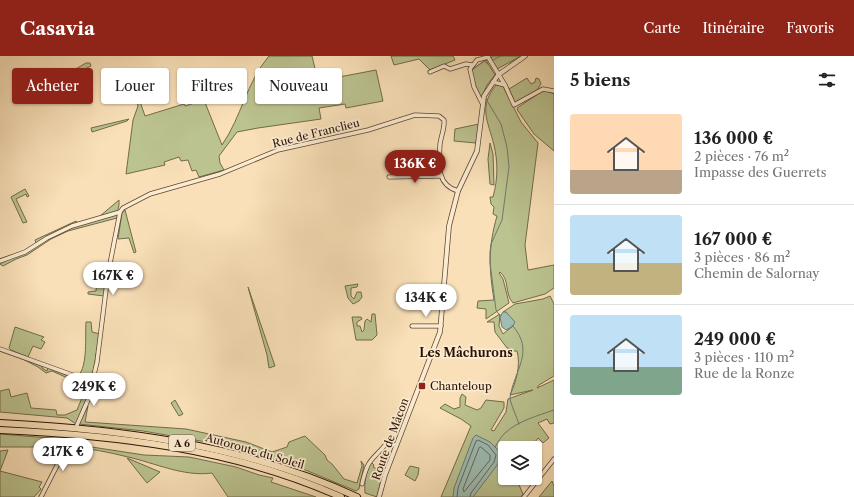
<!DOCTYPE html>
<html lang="fr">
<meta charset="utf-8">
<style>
:root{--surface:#fff;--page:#f2f2f2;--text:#222;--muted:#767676;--line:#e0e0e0;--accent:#8f2418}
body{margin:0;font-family:"Libre Caslon Text",serif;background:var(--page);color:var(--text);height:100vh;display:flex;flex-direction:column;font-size:15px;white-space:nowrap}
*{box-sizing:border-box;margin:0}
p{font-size:13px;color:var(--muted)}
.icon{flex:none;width:22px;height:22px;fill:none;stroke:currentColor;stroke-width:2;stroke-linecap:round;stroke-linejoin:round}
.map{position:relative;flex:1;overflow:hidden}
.drawer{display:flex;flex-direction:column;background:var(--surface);width:300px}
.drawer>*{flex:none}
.hud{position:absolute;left:12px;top:12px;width:380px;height:36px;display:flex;gap:8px}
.controls{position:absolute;left:498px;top:385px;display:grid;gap:8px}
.controls a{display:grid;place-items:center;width:44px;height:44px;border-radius:4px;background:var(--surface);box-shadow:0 1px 3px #0004;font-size:20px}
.price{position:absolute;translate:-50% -34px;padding:0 9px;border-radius:14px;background:#fff;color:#222;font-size:13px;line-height:26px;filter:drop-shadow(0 1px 2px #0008)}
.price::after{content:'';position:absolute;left:50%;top:24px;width:12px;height:9px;margin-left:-6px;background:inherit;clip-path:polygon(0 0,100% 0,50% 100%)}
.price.active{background:var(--accent);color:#fff}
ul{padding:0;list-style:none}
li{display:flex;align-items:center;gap:12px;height:100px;padding:0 16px}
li+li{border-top:1px solid var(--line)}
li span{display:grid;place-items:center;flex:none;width:112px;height:80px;border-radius:4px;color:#555}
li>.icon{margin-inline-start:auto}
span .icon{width:48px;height:48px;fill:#fffc;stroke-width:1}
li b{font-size:17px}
h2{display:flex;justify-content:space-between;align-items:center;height:48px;padding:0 16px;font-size:17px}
.chip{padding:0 14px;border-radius:4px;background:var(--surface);box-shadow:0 1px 3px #0004;font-size:14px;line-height:36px}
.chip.active{background:var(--accent);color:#fff}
header{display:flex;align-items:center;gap:24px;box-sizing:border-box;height:56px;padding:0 20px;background:var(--accent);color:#fff}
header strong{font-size:19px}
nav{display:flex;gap:22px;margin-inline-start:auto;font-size:14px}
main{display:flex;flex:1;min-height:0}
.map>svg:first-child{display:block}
.green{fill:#bbc390;stroke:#736a4a}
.water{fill:#9ebdb3;stroke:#70796d}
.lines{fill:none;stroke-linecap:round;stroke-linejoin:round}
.shore{stroke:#64685c;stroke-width:1}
.stream{stroke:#70796d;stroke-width:1}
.minor-casing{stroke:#5e4632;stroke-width:5}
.tertiary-casing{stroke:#5e4632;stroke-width:5.5}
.motorway-casing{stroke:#2b1205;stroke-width:8}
.minor{stroke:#fbebd1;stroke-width:3.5}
.tertiary{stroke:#fbebd1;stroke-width:4}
.motorway{stroke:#f9e0b8;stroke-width:6}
.poi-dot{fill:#8f2418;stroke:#fbebd1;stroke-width:1.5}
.labels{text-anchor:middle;stroke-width:3.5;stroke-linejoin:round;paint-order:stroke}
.shield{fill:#fbebd1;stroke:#695342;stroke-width:1}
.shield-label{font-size:10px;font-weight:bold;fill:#2b1205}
.street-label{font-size:11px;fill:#2b1205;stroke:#fbebd1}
.poi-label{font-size:11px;fill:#2b1205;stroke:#fbebd1;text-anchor:start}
.neighbourhood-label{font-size:12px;font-weight:bold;fill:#2b1205;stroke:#fbebd1}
</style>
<header>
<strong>Casavia</strong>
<nav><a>Carte</a><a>Itinéraire</a><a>Favoris</a></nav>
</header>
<main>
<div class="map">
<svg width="554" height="441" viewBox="0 0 554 441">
<rect width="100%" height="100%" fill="#f9e0b8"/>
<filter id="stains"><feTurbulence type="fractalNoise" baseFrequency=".005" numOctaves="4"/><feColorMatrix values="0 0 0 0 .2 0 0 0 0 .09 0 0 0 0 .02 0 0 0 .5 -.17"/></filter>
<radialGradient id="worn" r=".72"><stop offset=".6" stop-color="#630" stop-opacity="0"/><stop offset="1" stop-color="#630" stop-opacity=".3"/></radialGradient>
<g class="green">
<path d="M269 0H312L318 25 376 14 383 45 346 52 345 48 319 52 321 63 258 72 237 76 219 100 220 107 224 114 199 121 196 114 192 115 188 104 181 105 179 101 164 106 165 109 126 118 133 64 138 50 131 26 134 28 145 60 184 48 185 50 204 44 222 89C242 60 246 27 269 0Z"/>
<polygon points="391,0 453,0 455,4 430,14 419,3 394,9"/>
<polygon points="492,0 521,0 497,13 491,4"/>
<polygon points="486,4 495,19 487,29 481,43 477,35 471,14"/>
<polygon points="86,7 90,7 91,10 72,19 72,15"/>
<polygon points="527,22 531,28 535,26 536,22 539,23 541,28 537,34 515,47 509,33"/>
<path d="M496 29 503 30 521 66 538 87 525 189 528 214 554 209V232L545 238 513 247C504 237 510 224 500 216L499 217 503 223 509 247 486 263V253L477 252 478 245 494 244C489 213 488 191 497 160L493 158 494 151 491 148 490 141H493C498 123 498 106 494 89 488 65 478 51 496 29Z"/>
<polygon points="544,34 554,38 554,95 534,78 518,55 517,52"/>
<polygon points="129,63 127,65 92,76 91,72"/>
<polygon points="479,68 476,87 454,85 455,73"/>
<polygon points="490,87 493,98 494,129 490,128 488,103"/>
<polygon points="25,133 29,140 27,141 26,138 16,143 27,166 23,167 11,141"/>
<path d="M119 144C120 159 113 157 100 160Z"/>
<polygon points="125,154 136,196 134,197 129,182 118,183 122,157"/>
<polygon points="118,158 117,162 68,175 51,183 27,199 16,203 3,210 0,208 67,173"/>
<polygon points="76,165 78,167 36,187 35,184"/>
<polygon points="98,212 108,212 104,240 88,238 88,236 96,235"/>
<polygon points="358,228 357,231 351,232 351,240 354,243 357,236 361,236 362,241 359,245 353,248 348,242 345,230"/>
<polygon points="248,231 275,310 269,312 267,299"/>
<path d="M550 240 554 248V320L539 329 537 332 554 324V367L550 368 547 363 538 367 549 382 543 387 538 382 535 386 533 385 528 391 522 385 517 392H505V422H516L523 438 521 441H441L471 370 461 363 440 352 445 348 454 353 460 351V342L462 338 466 341 465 349 477 354 481 352 486 344 504 346V352L491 374 494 375 506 356 508 343 533 334 510 339C516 326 521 310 517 295H513L512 293 507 292 495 276 494 266H487L500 258 499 270 503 278 513 270 506 256H503L515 248 543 243Z"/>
<polygon points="372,258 375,258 377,279 372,284 356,284 352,261 361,261 362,263 357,266 357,270 360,270 362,276 364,274 365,265 367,263 371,266"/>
<path d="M86 266H91L92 276 100 278 93 316 86 322 78 320C88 310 85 280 86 266Z"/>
<polygon points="15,271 44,281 41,284 45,286 41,293 33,290 28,301 11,294 9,292"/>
<polygon points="17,300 42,310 42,312 47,315 48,312 79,324 89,331 87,342 76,368 67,362 0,356 0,335 9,333 11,341 27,337 31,352 56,354 57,359 65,359 77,354 84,337 81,328 52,315 46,317 38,311"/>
<polygon points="175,344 183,358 179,360 171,347"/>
<polygon points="88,350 85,366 186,373 246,386 272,396 287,391 289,386 305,380 325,399 327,404 332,408 344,423 357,427 362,410 361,405 364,409 359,433 356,435 303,413 224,389 143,375 79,368"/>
<polygon points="0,378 62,383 57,391 0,391"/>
<path d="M72 388 144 399 189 401 236 411 259 419 273 422 271 426 316 441H228L212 417C184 421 155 407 128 401 109 396 90 393 71 390Z"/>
<polygon points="8,394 0,415 42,426 39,431 41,433 34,441 0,441 0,395"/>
<polygon points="127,402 160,416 147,427"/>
<path d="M371 406 374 409 373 411 383 416 377 441 365 437C364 426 366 416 371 406Z"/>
<polygon points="410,410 419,412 418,419 415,425 405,419"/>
<polygon points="552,425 554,430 554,441 539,441"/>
</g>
<g class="water">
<polygon points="503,256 506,256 515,266 513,270 506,274 502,271 500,261"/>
<polygon points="476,379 490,386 501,397 498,408 473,441 453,441 454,432 473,382"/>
</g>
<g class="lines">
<g class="shore">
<polygon points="481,391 490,399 490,404 464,436 463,433 479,392"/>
<polyline points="457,441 458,432 476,385 478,384 488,389 496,399 494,406 471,437 470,441"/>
</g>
<g class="stream">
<polyline points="491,5 501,0"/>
<polyline points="472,14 484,5 488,8"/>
<polyline points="486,43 501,68 507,91 509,111 502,164 491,188 490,196 490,207 496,254 500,260"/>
<path d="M512 269C536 296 514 313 510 342 510 346 517 362 519 368"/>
<path d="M495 391C498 386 501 381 505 377 518 365 537 360 554 354"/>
</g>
<defs>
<g id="minor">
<polyline points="488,1 505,29 493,26"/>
<polyline points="430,16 444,10 450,13 466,8 472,9"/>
<polyline points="505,29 514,49 543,33 554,35"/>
<polyline points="482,47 474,31 470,13 477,4 488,1"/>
<polyline points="389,121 441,120"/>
<path d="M0 205 25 196 47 182 72 170 120 156 123 152 150 138 220 118 278 94 368 74 415 59 439 60 444 64C445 72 441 80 440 88 439 108 436 129 458 135"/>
<polyline points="412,270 441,270"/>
<polyline points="0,293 92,326"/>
<polyline points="77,369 88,344 97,306 108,218 120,156"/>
<path d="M362 428C368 402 371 406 386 388L396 389"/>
<polyline points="41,441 70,384"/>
<polyline points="524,441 554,403"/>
</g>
<polyline id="tertiary" points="379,441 385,419 440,276 449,170 458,135 477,95 484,40 498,19 525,0"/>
<g id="motorway">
<path d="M0 367C121 373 246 389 357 441"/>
<path d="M0 374C115 379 235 393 341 441"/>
</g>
</defs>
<use href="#minor" class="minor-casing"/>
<use href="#tertiary" class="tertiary-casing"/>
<use href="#motorway" class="motorway-casing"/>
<use href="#minor" class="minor"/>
<use href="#tertiary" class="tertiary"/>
<use href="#motorway" class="motorway"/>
</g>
<rect class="poi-dot" x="418" y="326" width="8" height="8" rx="2"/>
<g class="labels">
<rect class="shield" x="169" y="379" width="26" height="16" rx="3"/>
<g class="shield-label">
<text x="182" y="391">A 6</text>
</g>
<g class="street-label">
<text transform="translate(316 77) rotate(-14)" y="4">Rue de Franclieu</text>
<text transform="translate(390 383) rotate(-70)" y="4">Route de Mâcon</text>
<text transform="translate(255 395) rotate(16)" y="4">Autoroute du Soleil</text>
</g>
<g class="poi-label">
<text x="430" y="334">Chanteloup</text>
</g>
<g class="neighbourhood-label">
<text x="466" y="301">Les Mâchurons</text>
</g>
</g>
<rect width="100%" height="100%" filter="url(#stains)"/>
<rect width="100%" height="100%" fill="url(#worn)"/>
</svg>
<div class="controls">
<a><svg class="icon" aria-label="layers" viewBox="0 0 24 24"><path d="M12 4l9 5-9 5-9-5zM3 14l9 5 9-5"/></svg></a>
</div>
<b class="price active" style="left:415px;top:128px">136K €</b>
<b class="price" style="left:113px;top:240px">167K €</b>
<b class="price" style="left:426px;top:262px">134K €</b>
<b class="price" style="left:94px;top:351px">249K €</b>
<b class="price" style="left:63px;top:416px">217K €</b>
<div class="hud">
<a class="chip active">Acheter</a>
<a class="chip">Louer</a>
<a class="chip">Filtres</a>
<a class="chip">Nouveau</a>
</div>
</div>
<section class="drawer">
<h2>5 biens<svg class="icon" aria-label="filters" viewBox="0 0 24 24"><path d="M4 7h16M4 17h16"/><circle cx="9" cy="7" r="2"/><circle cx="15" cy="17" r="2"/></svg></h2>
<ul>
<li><span style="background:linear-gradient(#ffd9b3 70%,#b9a48a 0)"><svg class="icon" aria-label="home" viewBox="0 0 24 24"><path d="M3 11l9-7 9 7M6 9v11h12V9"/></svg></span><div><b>136 000 €</b><p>2 pièces · 76 m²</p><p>Impasse des Guerrets</p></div></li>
<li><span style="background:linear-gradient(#bfe0f5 60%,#c2b280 0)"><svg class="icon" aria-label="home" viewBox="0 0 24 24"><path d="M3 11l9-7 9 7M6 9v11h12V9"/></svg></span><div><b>167 000 €</b><p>3 pièces · 86 m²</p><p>Chemin de Salornay</p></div></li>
<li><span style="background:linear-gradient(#bfe0f5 65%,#7fa58c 0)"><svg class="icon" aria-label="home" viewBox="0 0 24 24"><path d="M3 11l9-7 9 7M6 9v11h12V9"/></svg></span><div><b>249 000 €</b><p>3 pièces · 110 m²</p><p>Rue de la Ronze</p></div></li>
</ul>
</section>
</main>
